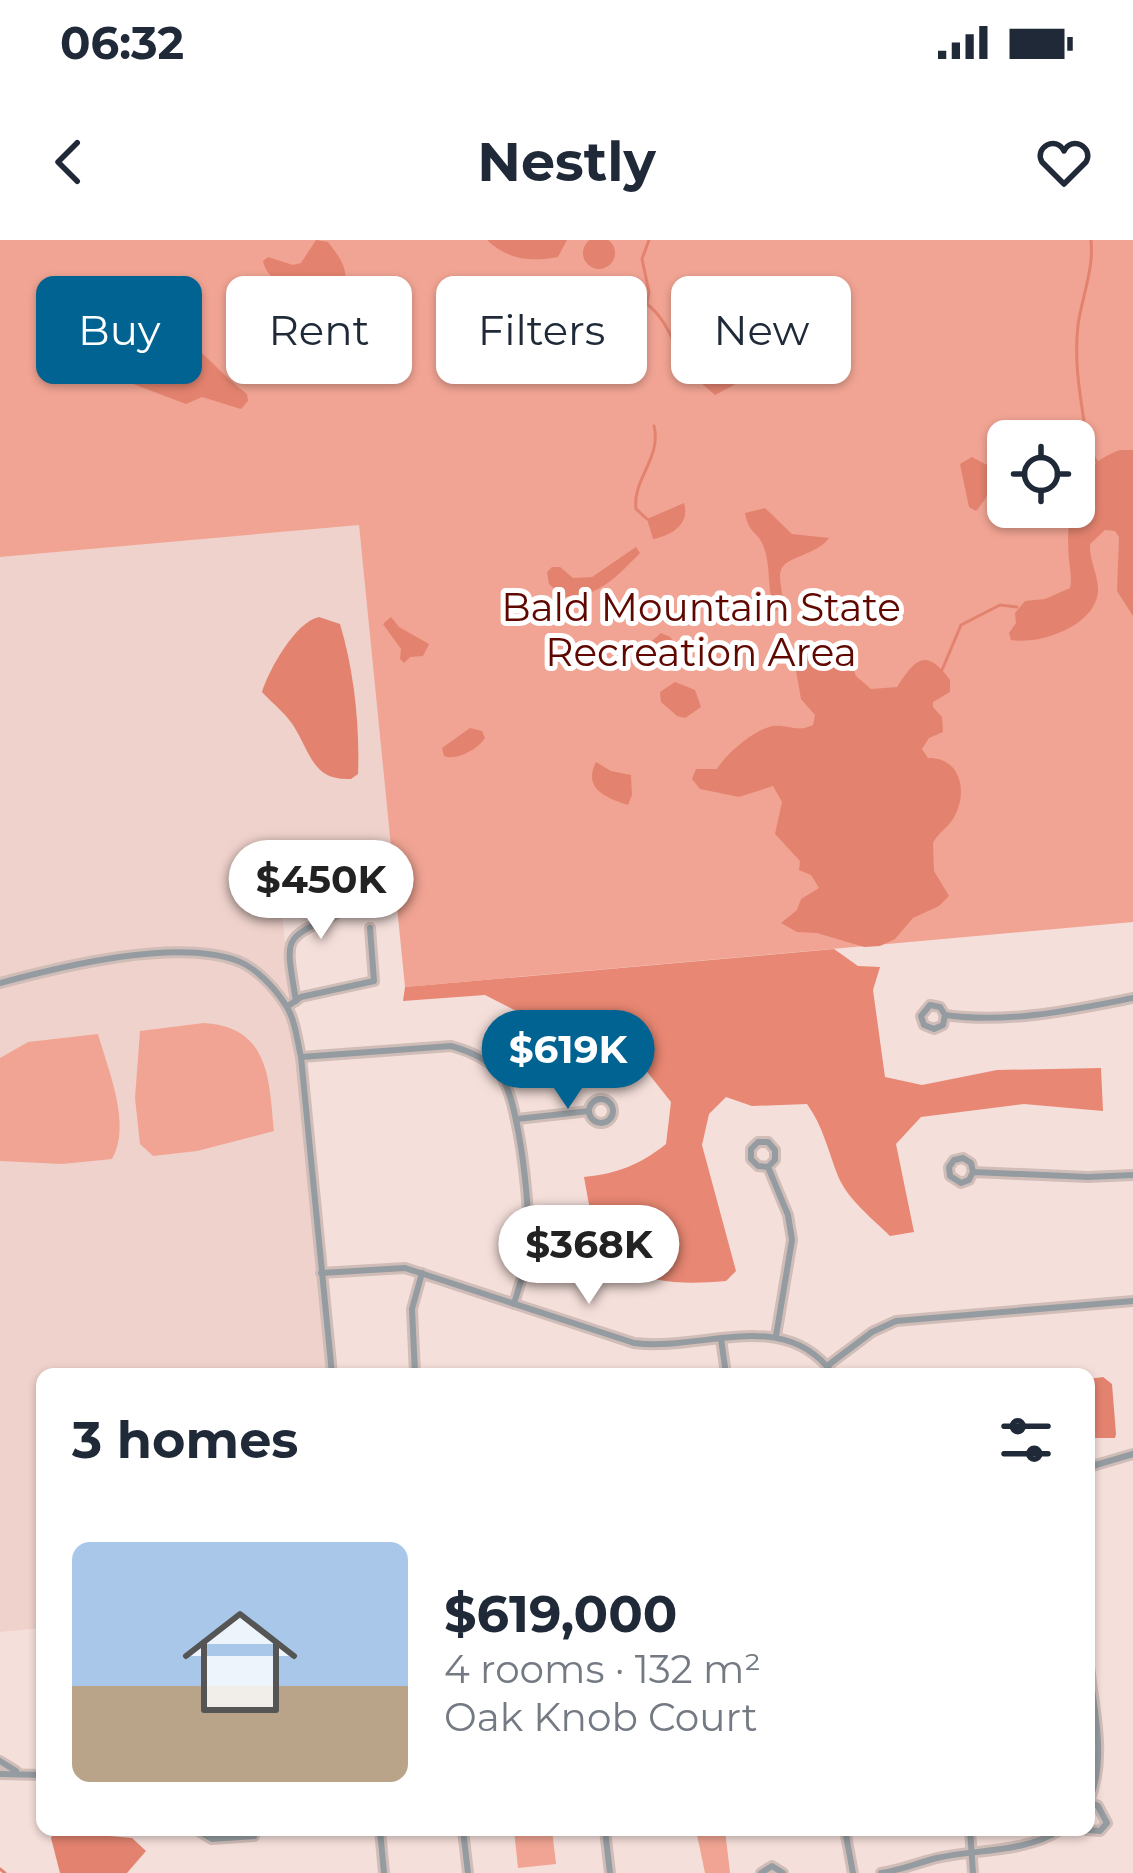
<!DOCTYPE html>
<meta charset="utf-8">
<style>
:root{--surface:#fff;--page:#f2f2f3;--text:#1f2937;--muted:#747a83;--accent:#006392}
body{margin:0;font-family:Montserrat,sans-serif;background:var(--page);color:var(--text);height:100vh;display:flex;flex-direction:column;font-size:45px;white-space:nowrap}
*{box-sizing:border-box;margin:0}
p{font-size:39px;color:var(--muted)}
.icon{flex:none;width:66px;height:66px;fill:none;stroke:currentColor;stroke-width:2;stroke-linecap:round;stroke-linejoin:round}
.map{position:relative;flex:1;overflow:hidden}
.panel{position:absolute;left:36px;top:1128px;width:1059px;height:468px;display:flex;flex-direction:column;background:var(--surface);border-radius:18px;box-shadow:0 3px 9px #0004}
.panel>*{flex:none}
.banner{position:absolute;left:36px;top:36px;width:1062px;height:108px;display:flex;gap:24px}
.controls{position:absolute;left:987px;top:180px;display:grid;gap:24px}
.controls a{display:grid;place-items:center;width:108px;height:108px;border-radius:18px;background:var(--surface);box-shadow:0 3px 9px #0004;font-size:60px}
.price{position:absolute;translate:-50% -102px;padding:0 27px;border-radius:42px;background:#fff;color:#222;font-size:39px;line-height:78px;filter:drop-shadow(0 3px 6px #0008)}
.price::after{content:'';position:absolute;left:50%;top:72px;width:36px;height:27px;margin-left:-18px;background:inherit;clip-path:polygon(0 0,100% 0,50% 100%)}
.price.current{background:var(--accent);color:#fff}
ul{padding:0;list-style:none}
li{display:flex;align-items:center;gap:36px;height:300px;padding:0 36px}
li span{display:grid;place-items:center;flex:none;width:336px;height:240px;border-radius:18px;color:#555}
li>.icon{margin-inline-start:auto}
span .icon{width:144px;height:144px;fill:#fffc;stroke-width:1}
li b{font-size:51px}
h2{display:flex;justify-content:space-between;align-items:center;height:144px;padding:0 36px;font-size:51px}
.tag{padding:0 42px;border-radius:18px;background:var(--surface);box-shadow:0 3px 9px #0004;font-size:42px;line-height:108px}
.tag.current{background:var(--accent);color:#fff}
.status{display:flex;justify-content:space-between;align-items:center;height:84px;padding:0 60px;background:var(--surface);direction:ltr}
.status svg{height:33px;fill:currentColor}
header{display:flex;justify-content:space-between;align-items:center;height:156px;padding:0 36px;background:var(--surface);font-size:54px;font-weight:700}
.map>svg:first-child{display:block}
.built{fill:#efd2cb}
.green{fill:#f1a493;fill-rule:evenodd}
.forest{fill:#e88773}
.water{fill:#e3836f}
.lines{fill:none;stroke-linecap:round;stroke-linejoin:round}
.stream{stroke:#e3836f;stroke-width:3}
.street-casing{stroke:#d0bdb8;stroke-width:12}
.street{stroke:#959ca1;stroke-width:6}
.labels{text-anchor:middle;stroke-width:10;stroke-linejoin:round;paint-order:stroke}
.park-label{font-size:39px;fill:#600700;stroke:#fff}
</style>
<div class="status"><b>06:32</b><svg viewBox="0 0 49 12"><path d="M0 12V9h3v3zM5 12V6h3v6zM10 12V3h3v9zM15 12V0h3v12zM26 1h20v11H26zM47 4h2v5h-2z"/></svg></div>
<header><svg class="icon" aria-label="back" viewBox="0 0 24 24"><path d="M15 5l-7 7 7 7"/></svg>Nestly<svg class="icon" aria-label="heart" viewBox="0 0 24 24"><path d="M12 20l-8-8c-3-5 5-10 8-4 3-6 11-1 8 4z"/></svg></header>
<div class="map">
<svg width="1133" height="1633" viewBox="0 0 1133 1633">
<rect width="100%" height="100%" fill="#f5dfda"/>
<polygon class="built" points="359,284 392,611 277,622 328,1134 42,1134 42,1388 0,1392 0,317"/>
<g class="green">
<path d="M0 0H1133V682L405 747 359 285 0 317ZM1008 201H1074V267H1008Z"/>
<path d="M204 783C270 787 269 840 274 891L197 911 153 916 140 904 135 858 140 791Z"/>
<path d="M98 794C108 830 132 885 112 919L62 924 0 921V818L28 802Z"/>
<polygon points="514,1590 552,1590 556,1624 518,1628"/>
<polygon points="696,1590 725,1590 730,1633 705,1633"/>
</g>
<path class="forest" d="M834 709 858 726 880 727 873 750 885 837 922 845 997 830 1101 828 1103 871 1024 864 921 877 896 904 914 992 890 996C872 978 848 960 838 936 828 911 823 886 807 864L752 866 726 857 709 874 702 905 736 1031 726 1041C668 1046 638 1041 588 1010L591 976 584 937C617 934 641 924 666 904L671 862 633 814 606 810 543 821 520 773 485 755 403 761 405 747Z"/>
<g class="water">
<circle cx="599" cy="13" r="16"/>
<path d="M316 0 328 2C345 24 354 37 333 61L312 65 301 50C284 47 267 39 263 21L268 17 293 25 301 23Z"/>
<path d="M487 0H567L558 17C530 22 508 20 487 0Z"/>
<path d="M99 63H110C133 75 161 81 181 96 205 112 222 136 247 154L248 161 241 169 202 157 186 164 120 139 95 135 85 129C83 104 88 86 99 63Z"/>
<polygon points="775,78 783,81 788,99 805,107 808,112 802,121 783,123 761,107 759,85"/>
<polygon points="714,130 733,131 737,137 734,145 715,155 700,142 706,131"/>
<path d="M1120 210H1133V376L1117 351 1119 297 1115 291 1105 290 1090 304C1089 321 1099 336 1098 352 1095 386 1040 405 1011 400L1009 393 1016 383 1015 373 1025 361 1045 359 1070 348C1072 338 1070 331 1069 320 1065 276 1073 225 1120 210Z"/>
<path d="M972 217 989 226C995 244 988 257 976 271L969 267 960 224Z"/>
<path d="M684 263C690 284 672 295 653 299L647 279Z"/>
<path d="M765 268 792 294 829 298C817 315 786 316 781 330 777 342 786 355 781 369L775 371C766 349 772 327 763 305 758 292 748 293 745 273Z"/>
<path d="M636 307 640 313C616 337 600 357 563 357L549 344 547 332 552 327H560L573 338 592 337Z"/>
<path d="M319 377 340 384C354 430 360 486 358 534L351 539C315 541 311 516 296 490 288 475 273 464 262 452 269 430 295 382 319 377Z"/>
<polygon points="391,377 399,387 429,404 423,416 410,417 404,423 400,419 401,409 383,384"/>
<polygon points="661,393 670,397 684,414 684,425 669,428 653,409 652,401"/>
<path d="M836 406H845L856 436 871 449 897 447C915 419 926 407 950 440V452L933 462V467L942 477 943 492 929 498 922 509 928 518C961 517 969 553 953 579 947 588 938 593 933 603L934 631 949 656 939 666 913 678 895 699 880 706 864 707 817 693 797 692 781 683 797 670 801 659 819 648 811 635 799 630 800 621 775 594 782 562 773 546 739 557 700 549 692 539 696 529H717C726 514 755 489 773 486 789 484 796 493 813 485L815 475 801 459 795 425Z"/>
<polygon points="675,442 695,450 701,467 685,478 677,476 661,462 660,452"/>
<path d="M470 488 482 491 485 498C478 509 457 521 444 516L442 508Z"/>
<path d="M596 522 611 531 631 535 632 555 628 565C607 558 582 549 596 522Z"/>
<polygon points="1103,1137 1112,1144 1116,1194 1115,1198 1089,1198 1089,1139"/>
<polygon points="54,1591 132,1598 146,1611 127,1633 60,1633 51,1598"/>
</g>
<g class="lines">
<g class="stream">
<path d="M649 0 642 19 649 52 647 64C673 84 675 119 701 140"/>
<path d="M1091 0C1094 30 1082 56 1078 85 1073 129 1083 168 1088 210L1097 222"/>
<path d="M647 279 636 269C632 240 662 217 654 186"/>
<polyline points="942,430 961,385 1000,365 1017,367"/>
<polyline points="0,1629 5,1633"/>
</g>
<defs>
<g id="street">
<path d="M0 743C63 726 176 698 238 721 256 728 274 747 285 764 295 778 297 800 301 817L332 1134"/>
<path d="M296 761C285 693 282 701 340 672L348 658"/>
<polyline points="288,766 301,757 374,741 370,688"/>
<path d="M945 775 943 785 934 789 924 785 921 776 930 765 940 767 945 775C1008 784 1072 770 1133 758"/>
<path d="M301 817 451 806C469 811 487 818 499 833 520 858 533 985 527 1018 524 1033 518 1049 514 1064"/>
<circle cx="601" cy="871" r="12"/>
<polyline points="517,879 589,871"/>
<polyline points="768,927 775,920 775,910 768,902 758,902 751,909 751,919 758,926 768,927 788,975 792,1000 776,1096"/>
<polyline points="973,932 971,923 963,918 954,920 949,927 950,936 961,943 969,940 973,932 1088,937 1133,935"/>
<path d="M321 1033 405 1028 634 1103C702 1112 784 1066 833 1134"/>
<polyline points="721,1099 726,1134"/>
<polyline points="827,1126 872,1092 896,1081 1133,1061"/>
<polyline points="415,1134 412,1069 422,1033"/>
<polyline points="1089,1227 1133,1214"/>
<path d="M1089 1427C1094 1471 1107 1518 1089 1561"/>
<polyline points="0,1521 16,1531"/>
<polyline points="0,1534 42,1535"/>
<polyline points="197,1590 212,1599 254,1596"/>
<polyline points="349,1590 359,1590"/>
<polyline points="380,1590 384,1633"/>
<polyline points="463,1590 468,1633"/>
<polyline points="605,1590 610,1633"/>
<polyline points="845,1590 853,1633"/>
<polyline points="970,1590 973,1633"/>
<polyline points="1087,1590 1100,1591 1107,1583 1098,1566 1089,1562"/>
<polyline points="761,1633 772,1626 783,1633"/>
<path d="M881 1633C901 1630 917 1623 937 1618 976 1609 1025 1613 1060 1590"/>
</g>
</defs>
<use href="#street" class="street-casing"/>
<use href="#street" class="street"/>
</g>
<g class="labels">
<g class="park-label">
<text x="701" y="381">Bald Mountain State<tspan x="701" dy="45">Recreation Area</tspan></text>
</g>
</g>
</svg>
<div class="controls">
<a><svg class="icon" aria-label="locate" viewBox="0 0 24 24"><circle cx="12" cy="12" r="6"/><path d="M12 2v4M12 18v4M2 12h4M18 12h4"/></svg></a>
</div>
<b class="price" style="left:321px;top:702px">$450K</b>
<b class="price current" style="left:568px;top:872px">$619K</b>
<b class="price" style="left:589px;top:1067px">$368K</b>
<div class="banner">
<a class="tag current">Buy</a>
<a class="tag">Rent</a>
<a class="tag">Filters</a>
<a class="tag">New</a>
</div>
<section class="panel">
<h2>3 homes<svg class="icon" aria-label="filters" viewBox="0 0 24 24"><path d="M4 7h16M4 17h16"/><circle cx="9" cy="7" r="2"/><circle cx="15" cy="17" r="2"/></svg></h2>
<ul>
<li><span style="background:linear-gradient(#a9c7e8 60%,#b9a48a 0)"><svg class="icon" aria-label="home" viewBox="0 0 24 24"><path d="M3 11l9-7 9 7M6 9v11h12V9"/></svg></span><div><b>$619,000</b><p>4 rooms · 132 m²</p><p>Oak Knob Court</p></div></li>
</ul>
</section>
</div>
